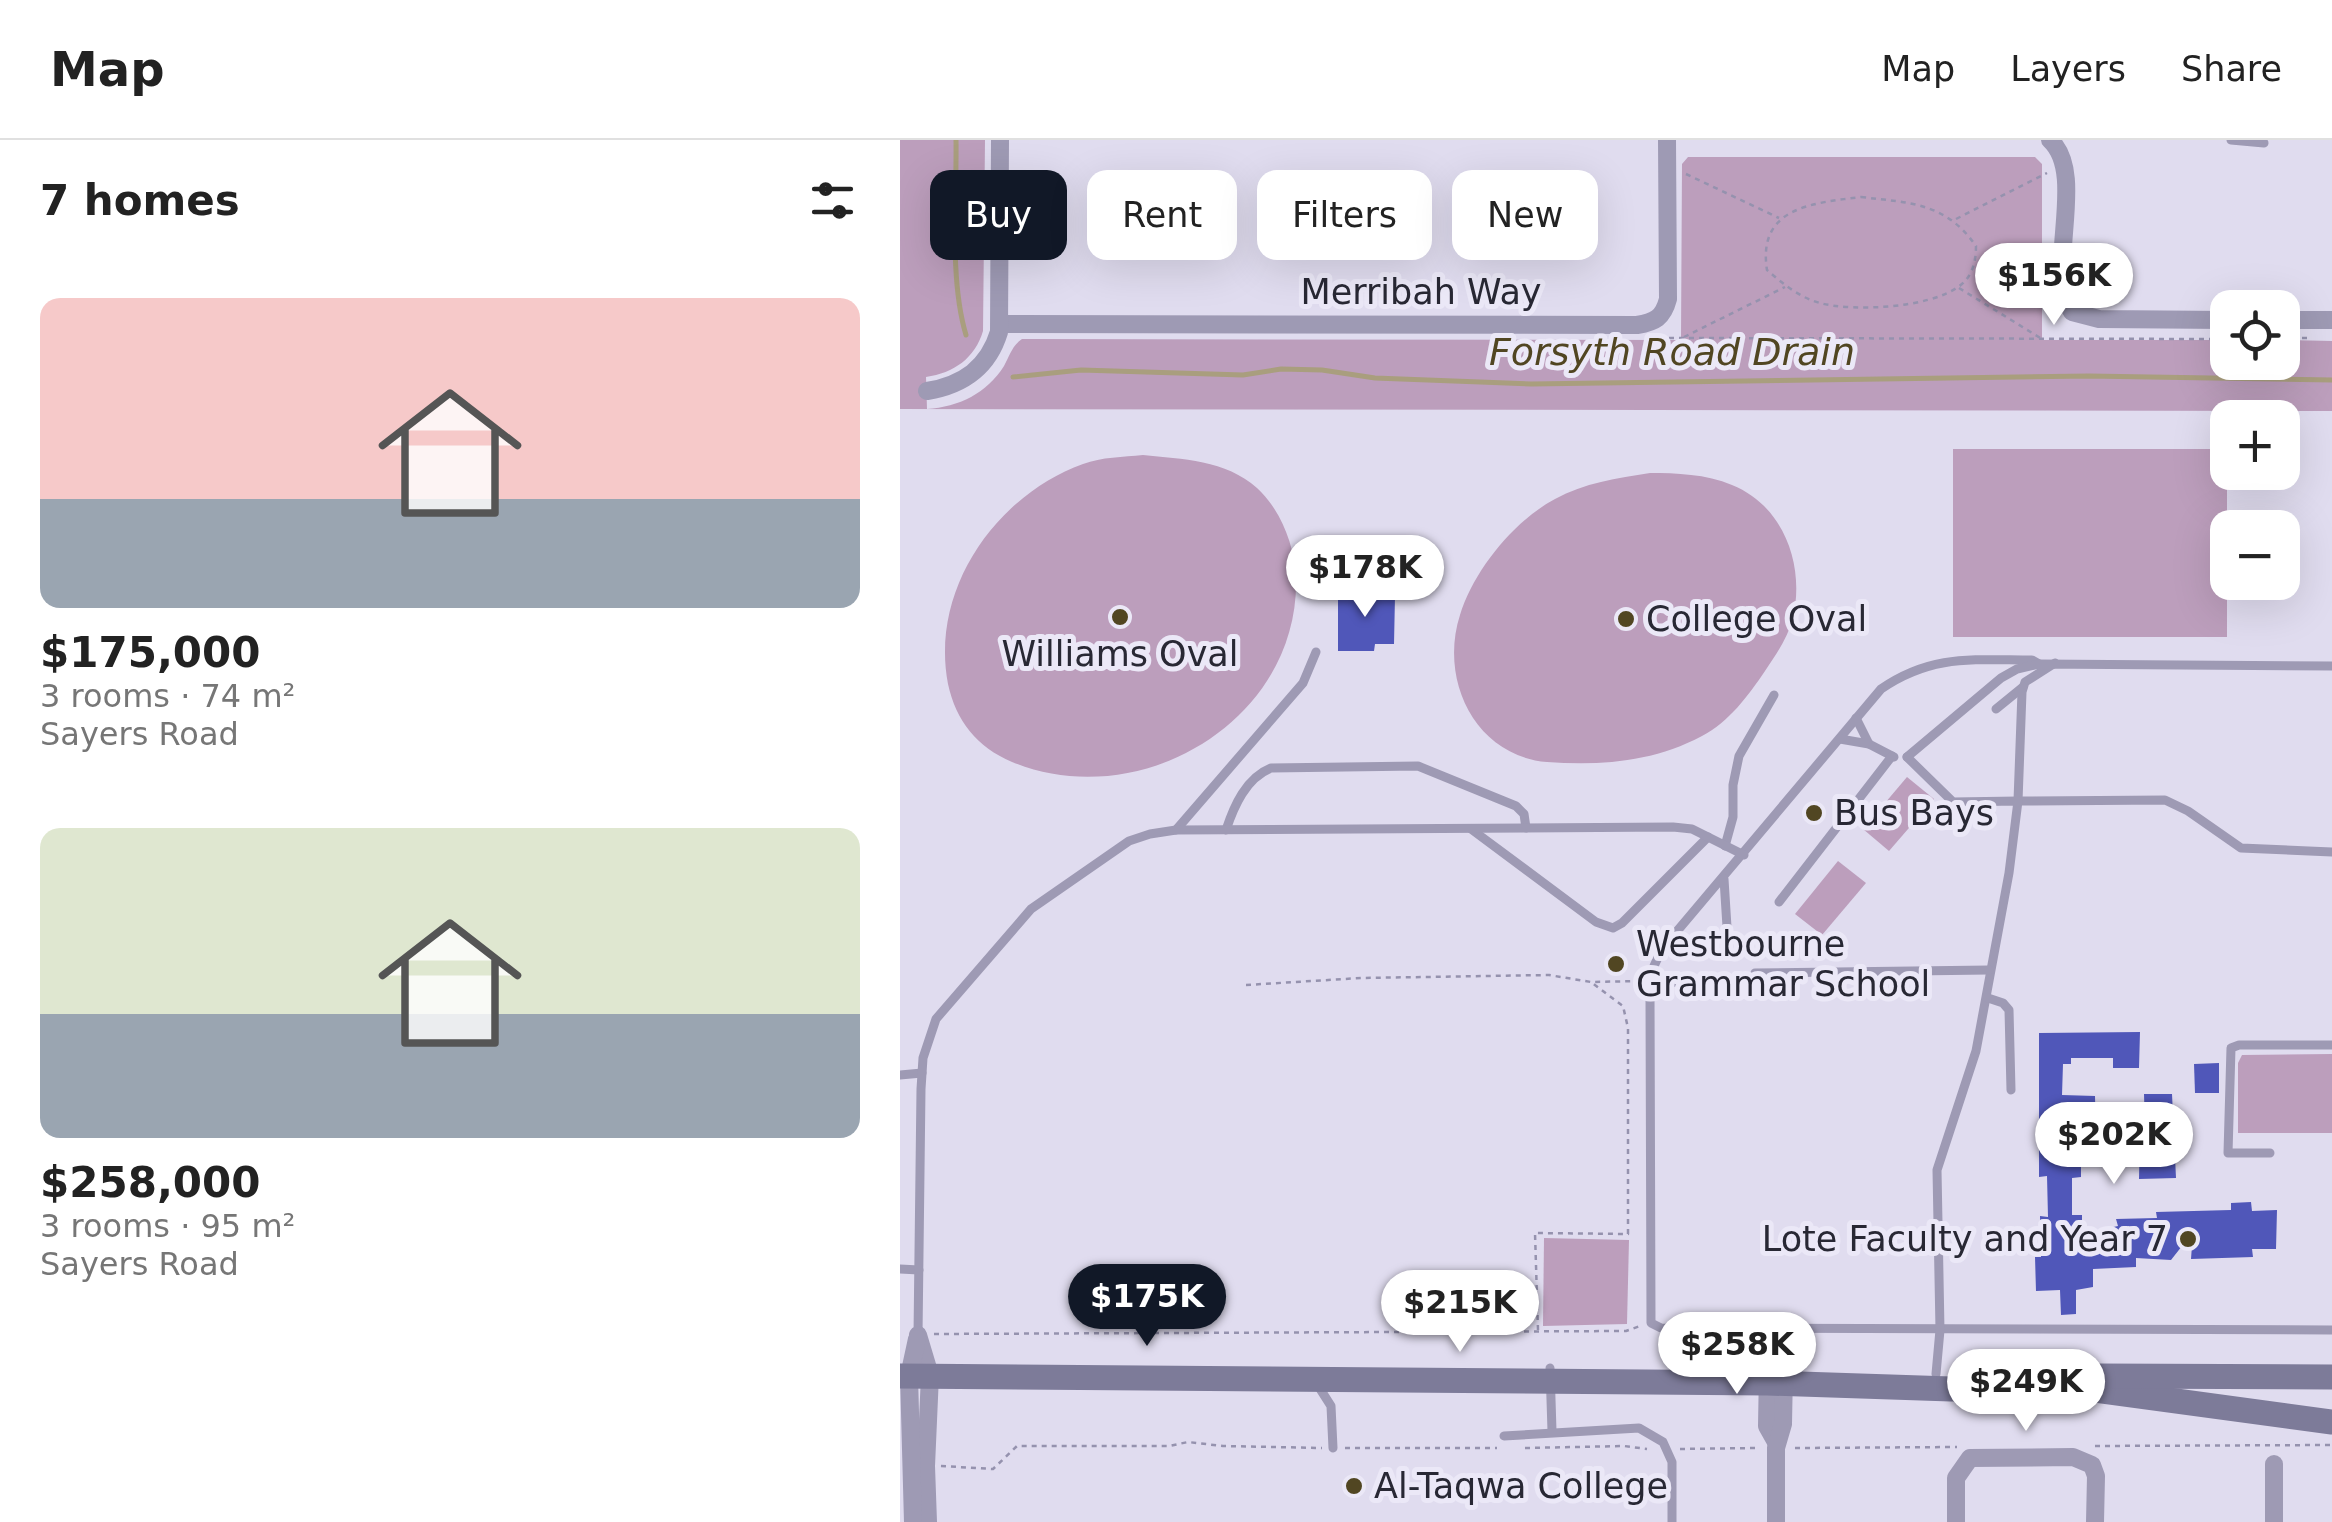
<!DOCTYPE html>
<meta charset="utf-8">
<style>
:root{--surface:#fff;--page:#f6f6f6;--text:#222;--muted:#767676;--line:#e0e0e0;--accent:#111827}
body{margin:0;font-family:"DejaVu Sans",sans-serif;background:var(--page);color:var(--text);height:100vh;display:flex;flex-direction:column;font-size:38px;white-space:nowrap}
*{box-sizing:border-box;margin:0}
p{font-size:32px;color:var(--muted)}
.icon{flex:none;width:55px;height:55px;fill:none;stroke:currentColor;stroke-width:2;stroke-linecap:round;stroke-linejoin:round}
.map{position:relative;flex:1;overflow:hidden}
.side{display:flex;flex-direction:column;background:var(--surface);width:900px}
.side>*{flex:none}
.banner{position:absolute;left:30px;top:30px;width:950px;height:90px;display:flex;gap:20px}
.fabs{position:absolute;left:1310px;top:150px;display:grid;gap:20px}
.fabs a{display:grid;place-items:center;width:90px;height:90px;border-radius:20px;background:var(--surface);box-shadow:0 10px 40px #0002;font-size:50px}
.price{position:absolute;translate:-50% -85px;padding:0 22px;border-radius:35px;background:#fff;color:#222;font-size:32px;line-height:65px;filter:drop-shadow(0 2px 5px #0008)}
.price::after{content:'';position:absolute;left:50%;top:60px;width:30px;height:22px;margin-left:-15px;background:inherit;clip-path:polygon(0 0,100% 0,50% 100%)}
.price.active{background:var(--accent);color:#fff}
ul{padding:0;list-style:none}
li{display:grid;align-content:center;gap:20px;height:530px;padding:0 40px}
li span{display:grid;place-items:center;height:310px;border-radius:20px;color:#555}
li>.icon{margin-inline-start:auto}
span .icon{width:180px;height:180px;fill:#fffc;stroke-width:1}
li b{font-size:42px}
h2{display:flex;justify-content:space-between;align-items:center;height:120px;padding:0 40px;font-size:42px}
.pill{padding:0 35px;border-radius:20px;background:var(--surface);box-shadow:0 10px 40px #0002;font-size:35px;line-height:90px}
.pill.active{background:var(--accent);color:#fff}
header{display:flex;align-items:center;gap:60px;box-sizing:border-box;height:140px;padding:0 50px;background:var(--surface);border-bottom:2px solid var(--line)}
header strong{font-size:48px}
nav{display:flex;gap:55px;margin-inline-start:auto;font-size:35px}
main{display:flex;flex:1;min-height:0}
.map>svg:first-child{display:block}
.green{fill:#bc9ebc}
.lines{fill:none;stroke-linecap:round;stroke-linejoin:round}
.stream{stroke:#a99e7e;stroke-width:5}
.building{fill:#5057b9}
.path{stroke:#9592ae;stroke-width:2.5;stroke-dasharray:5 5;stroke-linecap:butt}
.lane{stroke:#9e9ab4;stroke-width:9}
.street{stroke:#9e9ab4;stroke-width:18}
.secondary{stroke:#7d7b99;stroke-width:25}
.poi-dot{fill:#514622;stroke:#ebe8f7;stroke-width:4}
.labels{text-anchor:middle;stroke-width:10;stroke-linejoin:round;paint-order:stroke}
.street-label{font-size:35px;fill:#282834;stroke:#ebe8f7}
.poi-label{font-size:35px;fill:#282834;stroke:#ebe8f7;text-anchor:start}
.water-label{font-size:38px;font-style:italic;fill:#514622;stroke:#ebe8f7}
</style>
<header>
<strong>Map</strong>
<nav><a>Map</a><a>Layers</a><a>Share</a></nav>
</header>
<main>
<section class="side">
<h2>7 homes<svg class="icon" aria-label="filters" viewBox="0 0 24 24"><path d="M4 7h16M4 17h16"/><circle cx="9" cy="7" r="2"/><circle cx="15" cy="17" r="2"/></svg></h2>
<ul>
<li><span style="background:linear-gradient(#f6c9c9 65%,#9aa5b1 0)"><svg class="icon" aria-label="home" viewBox="0 0 24 24"><path d="M3 11l9-7 9 7M6 9v11h12V9"/></svg></span><div><b>$175,000</b><p>3 rooms · 74 m²</p><p>Sayers Road</p></div></li>
<li><span style="background:linear-gradient(#dfe7d0 60%,#9aa5b1 0)"><svg class="icon" aria-label="home" viewBox="0 0 24 24"><path d="M3 11l9-7 9 7M6 9v11h12V9"/></svg></span><div><b>$258,000</b><p>3 rooms · 95 m²</p><p>Sayers Road</p></div></li>
</ul>
</section>
<div class="map">
<svg width="1432" height="1382" viewBox="0 0 1432 1382">
<rect width="100%" height="100%" fill="#e0dcef"/>
<g class="green">
<path d="M0 0H85L83 191C75 218 54 233 26 237L27 269C59 267 87 253 104 226 110 215 112 206 122 199L781 200 782 24 788 17H1135L1142 24V200H1327L1328 222H1382L1383 200 1432 201V271L0 269Z"/>
<rect x="1053" y="309" width="274" height="188"/>
<path d="M243 315C282 319 326 320 357 348 381 370 394 405 396 436 401 580 240 675 112 622 77 607 56 581 48 544 30 450 95 356 183 324 202 317 223 317 243 315Z"/>
<path d="M750 333C776 333 806 334 832 345 884 366 905 425 893 478 888 497 876 515 865 531 848 556 829 582 802 596 753 622 701 626 647 622 575 616 539 540 560 475 574 430 614 381 655 359 684 343 717 338 750 333Z"/>
<polygon points="1007,637 1034,659 989,711 963,689"/>
<polygon points="938,721 966,743 922,795 895,774"/>
<polygon points="1432,914 1432,993 1338,993 1338,923 1342,915"/>
<polygon points="644,1098 729,1100 727,1184 643,1186"/>
</g>
<g class="lines">
<g class="stream">
<path d="M56 0C57 60 49 138 66 195"/>
<polyline points="113,237 181,230 343,235 381,229 422,230 475,238 631,244 1189,236 1432,240"/>
</g>
</g>
<g class="building">
<polygon points="438,450 474,450 475,457 495,456 494,504 475,504 474,511 438,511"/>
<polygon points="1240,892 1239,928 1213,928 1213,918 1171,918 1171,924 1163,924 1162,955 1195,956 1196,996 1181,997 1181,1037 1172,1038 1172,1075 1182,1075 1182,1094 1218,1086 1216,1079 1257,1078 1256,1072 1331,1070 1331,1063 1351,1062 1352,1071 1377,1070 1376,1109 1352,1109 1353,1117 1291,1119 1293,1092 1271,1120 1236,1118 1236,1127 1193,1129 1193,1147 1176,1150 1176,1174 1161,1175 1160,1150 1136,1151 1135,1117 1141,1117 1140,1076 1148,1077 1147,1036 1139,1037 1139,893"/>
<polygon points="1319,923 1319,953 1295,953 1294,924"/>
<polygon points="1244,954 1272,954 1276,1038 1239,1039 1240,989 1245,989"/>
</g>
<g class="lines">
<g class="path">
<polyline points="786,34 879,78"/>
<path d="M961 57C1010 63 1045 62 1076 106 1076 122 1072 138 1058 147 1029 168 953 172 920 163 900 158 882 143 867 130 857 67 913 63 961 57Z"/>
<polyline points="1056,79 1147,33"/>
<polyline points="1059,148 1142,199"/>
<polyline points="784,197 885,147"/>
<polyline points="759,198 1328,199"/>
<polyline points="1382,198 1411,198"/>
<polyline points="346,845 461,838 649,835 691,842 738,841"/>
<polyline points="638,1190 635,1093 728,1094 728,888 723,866 691,842"/>
<polyline points="34,1194 726,1191 740,1186"/>
<polyline points="1195,1306 1432,1305"/>
<polyline points="445,1308 597,1308"/>
<polyline points="625,1308 724,1306 747,1309"/>
<polyline points="895,1308 1057,1307"/>
<polyline points="780,1309 857,1308"/>
<polyline points="41,1326 93,1329 117,1306 269,1306 288,1302 323,1306 422,1308"/>
</g>
<g class="lane">
<polyline points="1331,0 1364,3"/>
<polyline points="1155,523 1125,542 1122,552 1118,661 1265,660 1288,671 1341,708 1432,712"/>
<path d="M1139 524 1132 520C1073 520 1032 514 981 549L762 809 754 826 750 855 751 1183 761 1188 1432 1190"/>
<polyline points="1096,569 1123,547"/>
<polyline points="956,578 969,604"/>
<polyline points="940,599 969,604 994,617"/>
<polyline points="1007,617 1053,662 1118,661 1109,733 1076,911 1037,1030 1040,1190 1036,1234"/>
<polyline points="1007,617 1101,538 1117,529 1139,524 1432,526"/>
<polyline points="571,689 696,782 713,788 722,783 808,697"/>
<polyline points="276,690 403,543 416,512"/>
<path d="M326 690C334 666 346 638 371 628L518 626 616 666 624 674 626 688"/>
<polyline points="825,706 833,677 833,645 839,616 874,555"/>
<polyline points="824,739 827,787"/>
<polyline points="879,762 992,616"/>
<polyline points="855,833 1089,830"/>
<polyline points="752,841 787,843"/>
<polyline points="1088,858 1103,863 1109,870 1111,950"/>
<polyline points="0,935 22,933"/>
<polyline points="1370,1013 1328,1013 1331,908 1339,905 1432,905"/>
<polyline points="0,1129 19,1130"/>
<polyline points="18,1195 21,949 23,918 36,879 131,769 229,701 250,694 276,690 773,687 792,689 844,715"/>
<polyline points="650,1228 652,1291"/>
<polyline points="417,1244 431,1266 433,1308"/>
<polyline points="604,1296 739,1288 763,1302 772,1322 772,1382"/>
</g>
<g class="street">
<path d="M1150 0C1188 35 1144 131 1172 172L1199 179 1328 180"/>
<polyline points="1382,180 1432,180"/>
<path d="M100 184 737 185C755 182 763 178 768 159L767 0"/>
<path d="M27 251C63 245 88 228 99 192L100 0"/>
<polyline points="18,1195 30,1235 26,1326 28,1382"/>
<polyline points="868,1230 867,1286 876,1302"/>
<polyline points="1374,1324 1374,1382"/>
<polyline points="13,1382 9,1236 17,1199"/>
<polyline points="876,1382 876,1308 883,1284 884,1231"/>
<polyline points="1056,1382 1056,1338 1070,1318 1173,1317 1192,1325 1196,1336 1195,1382"/>
</g>
<g class="secondary">
<polyline points="0,1236 868,1243 1051,1249 1173,1247 1432,1282"/>
<polyline points="1197,1236 1432,1237"/>
</g>
</g>
<g class="poi-dot">
<circle cx="220" cy="477" r="10"/>
<circle cx="726" cy="479" r="10"/>
<circle cx="914" cy="673" r="10"/>
<circle cx="716" cy="824" r="10"/>
<circle cx="1288" cy="1099" r="10"/>
<circle cx="454" cy="1346" r="10"/>
</g>
<g class="labels">
<g class="street-label">
<text x="521" y="164">Merribah Way</text>
</g>
<g class="poi-label">
<text x="746" y="491">College Oval</text>
<text x="220" y="526" text-anchor="middle">Williams Oval</text>
<text x="934" y="685">Bus Bays</text>
<text x="736" y="816">Westbourne<tspan x="736" dy="40">Grammar School</tspan></text>
<text x="1268" y="1111" text-anchor="end">Lote Faculty and Year 7</text>
<text x="474" y="1358">Al-Taqwa College</text>
</g>
<g class="water-label">
<text x="772" y="225">Forsyth Road Drain</text>
</g>
</g>
</svg>
<div class="fabs">
<a><svg class="icon" aria-label="locate" viewBox="0 0 24 24"><circle cx="12" cy="12" r="6"/><path d="M12 2v4M12 18v4M2 12h4M18 12h4"/></svg></a>
<a>+</a>
<a>−</a>
</div>
<b class="price" style="left:1154px;top:188px">$156K</b>
<b class="price" style="left:465px;top:480px">$178K</b>
<b class="price" style="left:1214px;top:1047px">$202K</b>
<b class="price active" style="left:247px;top:1209px">$175K</b>
<b class="price" style="left:560px;top:1215px">$215K</b>
<b class="price" style="left:837px;top:1257px">$258K</b>
<b class="price" style="left:1126px;top:1294px">$249K</b>
<div class="banner">
<a class="pill active">Buy</a>
<a class="pill">Rent</a>
<a class="pill">Filters</a>
<a class="pill">New</a>
</div>
</div>
</main>
